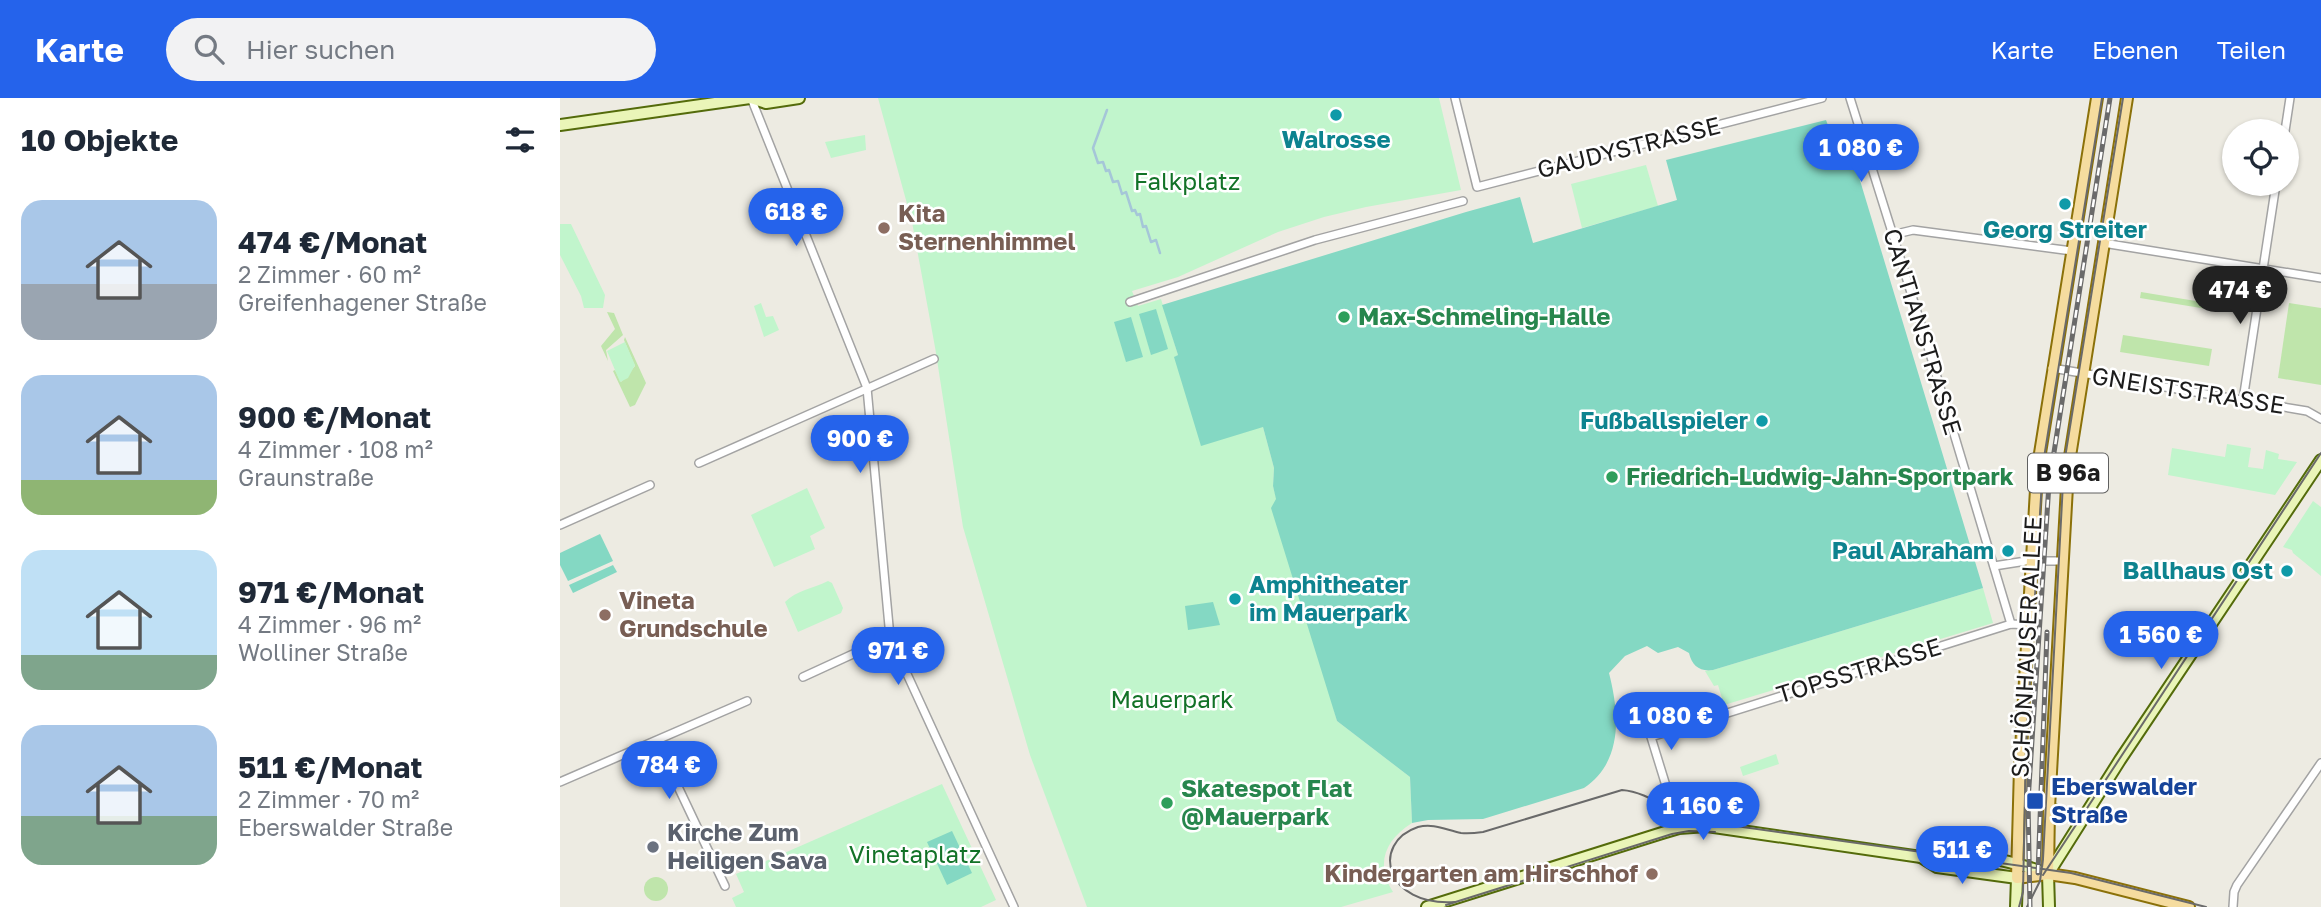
<!DOCTYPE html>
<html lang="de">
<meta charset="utf-8">
<style>
:root{--surface:#fff;--page:#f2f2f3;--text:#1f2937;--muted:#747a83;--accent:#2563eb}
body{margin:0;font-family:"Golos Text",sans-serif;background:var(--page);color:var(--text);height:100vh;display:flex;flex-direction:column;font-size:26px;white-space:nowrap}
*{box-sizing:border-box;margin:0}
p{font-size:23px;color:var(--muted)}
.icon{flex:none;width:38px;height:38px;fill:none;stroke:currentColor;stroke-width:2;stroke-linecap:round;stroke-linejoin:round}
.map{position:relative;flex:1;overflow:hidden}
.sheet{display:flex;flex-direction:column;background:var(--surface);width:560px}
.sheet>*{flex:none}
.controls{position:absolute;left:1662px;top:21px;display:grid;gap:14px}
.controls a{display:grid;place-items:center;width:77px;height:77px;border-radius:50%;background:var(--surface);box-shadow:0 2px 5px #0004;font-size:35px}
.price{position:absolute;translate:-50% -60px;padding:0 16px;border-radius:24px;background:var(--accent);color:#fff;font-size:23px;line-height:46px;filter:drop-shadow(0 2px 4px #0008)}
.price::after{content:'';position:absolute;left:50%;top:42px;width:21px;height:16px;margin-left:-10px;background:inherit;clip-path:polygon(0 0,100% 0,50% 100%)}
.price.on{background:#222;color:#fff}
ul{padding:0;list-style:none}
li{display:flex;align-items:center;gap:21px;height:175px;padding:0 21px}
li span{display:grid;place-items:center;flex:none;width:196px;height:140px;border-radius:21px;color:#555}
li>.icon{margin-inline-start:auto}
span .icon{width:84px;height:84px;fill:#fffc;stroke-width:1}
li b{font-size:30px}
h2{display:flex;justify-content:space-between;align-items:center;height:84px;padding:0 21px;font-size:30px}
header{display:flex;align-items:center;gap:42px;box-sizing:border-box;height:98px;padding:0 35px;background:var(--accent);color:#fff}
header strong{font-size:33px}
nav{display:flex;gap:38px;margin-inline-start:auto;font-size:24px}
.search{width:490px;height:63px;background:var(--page);display:flex;align-items:center;gap:18px;box-sizing:border-box;padding:0 24px;border-radius:38px;color:var(--muted);font-size:26px}
main{display:flex;flex:1;min-height:0}
.map>svg:first-child{display:block}
.grass{fill:#bfe5ab}
.park{fill:#c1f5cc}
.pitch{fill:#84d8c3}
.lines{fill:none;stroke-linecap:round;stroke-linejoin:round}
.stream{stroke:#a5c6d8;stroke-width:2.5}
.street-casing{stroke:#a3a3a3;stroke-width:10}
.secondary-casing{stroke:#546b0b;stroke-width:14}
.primary-casing{stroke:#8b7109;stroke-width:14}
.street{stroke:#fff;stroke-width:7}
.secondary{stroke:#eaf5b8;stroke-width:10}
.primary{stroke:#f5dc9f;stroke-width:10}
.tram{stroke:#6a6a6a;stroke-width:2}
.rail-casing{stroke:#6a6a6a;stroke-width:5}
.rail{stroke:#fff;stroke-width:2.5;stroke-dasharray:8;stroke-linecap:butt}
.culture-dot{fill:#0f9aa8;stroke:#fff;stroke-width:2.5}
.education-dot{fill:#8d6e63;stroke:#fff;stroke-width:2.5}
.leisure-dot{fill:#2e9e5b;stroke:#fff;stroke-width:2.5}
.transit-dot{fill:#1a4fb4;stroke:#fff;stroke-width:2.5}
.worship-dot{fill:#6b7280;stroke:#fff;stroke-width:2.5}
.labels{text-anchor:middle;stroke-width:5;stroke-linejoin:round;paint-order:stroke}
.shield{fill:#fff;stroke:#606060;stroke-width:2}
.shield-label{font-size:23px;font-weight:bold;fill:#1c1c1c}
.culture-label{font-size:24px;font-weight:bold;fill:#0d838f;stroke:#fff;text-anchor:end}
.street-label{font-size:24px;fill:#1c1c1c;stroke:#fff}
.park-label{font-size:24px;fill:#127227;stroke:#fff}
.education-label{font-size:24px;font-weight:bold;fill:#785e54;stroke:#fff;text-anchor:start}
.leisure-label{font-size:24px;font-weight:bold;fill:#27864d;stroke:#fff;text-anchor:start}
.transit-label{font-size:24px;font-weight:bold;fill:#164399;stroke:#fff;text-anchor:start}
.worship-label{font-size:24px;font-weight:bold;fill:#5b616d;stroke:#fff;text-anchor:start}
</style>
<header>
<strong>Karte</strong>
<div class="search"><svg class="icon" aria-label="search" viewBox="0 0 24 24"><circle cx="10" cy="10" r="6"/><path d="M15 15l6 6"/></svg>Hier suchen</div>
<nav><a>Karte</a><a>Ebenen</a><a>Teilen</a></nav>
</header>
<main>
<section class="sheet">
<h2>10 Objekte<svg class="icon" aria-label="filters" viewBox="0 0 24 24"><path d="M4 7h16M4 17h16"/><circle cx="9" cy="7" r="2"/><circle cx="15" cy="17" r="2"/></svg></h2>
<ul>
<li><span style="background:linear-gradient(#a9c7e8 60%,#9aa5b1 0)"><svg class="icon" aria-label="home" viewBox="0 0 24 24"><path d="M3 11l9-7 9 7M6 9v11h12V9"/></svg></span><div><b>474 €/Monat</b><p>2 Zimmer · 60 m²</p><p>Greifenhagener Straße</p></div></li>
<li><span style="background:linear-gradient(#a9c7e8 75%,#8fb573 0)"><svg class="icon" aria-label="home" viewBox="0 0 24 24"><path d="M3 11l9-7 9 7M6 9v11h12V9"/></svg></span><div><b>900 €/Monat</b><p>4 Zimmer · 108 m²</p><p>Graunstraße</p></div></li>
<li><span style="background:linear-gradient(#bfe0f5 75%,#7fa58c 0)"><svg class="icon" aria-label="home" viewBox="0 0 24 24"><path d="M3 11l9-7 9 7M6 9v11h12V9"/></svg></span><div><b>971 €/Monat</b><p>4 Zimmer · 96 m²</p><p>Wolliner Straße</p></div></li>
<li><span style="background:linear-gradient(#a9c7e8 65%,#7fa58c 0)"><svg class="icon" aria-label="home" viewBox="0 0 24 24"><path d="M3 11l9-7 9 7M6 9v11h12V9"/></svg></span><div><b>511 €/Monat</b><p>2 Zimmer · 70 m²</p><p>Eberswalder Straße</p></div></li>
</ul>
</section>
<div class="map">
<svg width="1761" height="809" viewBox="0 0 1761 809">
<rect width="100%" height="100%" fill="#edebe2"/>
<g class="grass">
<polygon points="1581,194 1660,207 1659,213 1580,200"/>
<polygon points="1729,205 1761,210 1761,287 1718,280"/>
<polygon points="47,214 54,215 63,237 46,252 48,263 41,248 55,231"/>
<polygon points="1563,237 1652,251 1649,268 1560,254"/>
<polygon points="65,239 86,285 75,307 70,309 53,273 55,272 61,284 75,268 64,242"/>
<circle cx="96" cy="791" r="12"/>
</g>
<g class="park">
<path d="M318 0H879L901 92 806 109 764 119 718 134 618 179 572 193 578 208 601 201 618 257 615 259 703 329 714 370 713 388 777 623 850 679 852 725C825 742 815 766 833 794L781 809H527L470 657 403 429 375 249 352 124Z"/>
<polygon points="305,37 306,52 271,60 265,44"/>
<polygon points="1086,67 1098,108 1022,130 1011,86"/>
<polygon points="0,126 11,126 45,197 43,210 24,210 21,198 0,157"/>
<polygon points="201,205 206,219 213,218 219,232 204,239 194,208"/>
<polygon points="65,244 75,267 68,280 60,284 47,253"/>
<polygon points="1667,346 1691,350 1688,369 1703,371 1706,352 1719,356 1718,361 1737,364 1715,397 1608,377 1612,350 1665,359"/>
<polygon points="247,390 265,430 250,438 255,451 214,469 191,417"/>
<polygon points="1753,403 1761,409 1761,478 1733,455 1732,452 1723,449"/>
<path d="M268 483 272 485 283 510 281 515 238 534 225 504C237 492 252 491 268 483Z"/>
<polygon points="1423,490 1433,525 1164,607 1158,587 1154,588 1145,573 1153,572"/>
<polygon points="1216,656 1219,666 1183,678 1180,669"/>
<polygon points="382,686 436,802 421,809 176,809 172,800 184,794 176,776"/>
</g>
<g class="pitch">
<path d="M1266 22 1269 30 1283 26 1423 490 1153 572C1140 574 1132 568 1129 555L1118 549 1098 555 1087 548 1065 558 1049 575C1059 614 1064 663 1024 690L923 721 868 722 852 725 850 679 777 623 711 410 716 401 713 388 714 370 703 329 641 348 614 259 618 257 602 207 906 114 960 99 973 145 1117 102 1106 62Z"/>
<polygon points="596,211 608,251 591,257 579,216"/>
<polygon points="571,219 583,259 566,264 554,224"/>
<polygon points="40,436 53,463 8,483 0,467 0,455"/>
<polygon points="53,467 57,474 13,495 9,487"/>
<polygon points="653,504 660,527 628,532 625,508"/>
<polygon points="392,733 412,775 387,787 367,744"/>
</g>
<g class="lines">
<polyline class="stream" points="547,12 533,50 538,65 543,64 546,73 549,72 553,84 558,83 562,96 566,94 572,113 575,112 577,117 580,116 583,129 586,128 591,144 596,142 600,155"/>
<defs>
<g id="street">
<polyline points="191,0 307,290 330,539 454,809"/>
<polyline points="895,0 917,89 1262,0"/>
<polyline points="1290,0 1368,249 1451,526"/>
<polyline points="1725,33 1730,0"/>
<polyline points="1332,137 1353,132 1512,153"/>
<polyline points="1543,145 1761,180"/>
<polyline points="570,204 755,142 903,103"/>
<polyline points="1492,270 1747,313 1761,321"/>
<polyline points="1683,302 1716,86"/>
<polyline points="139,365 374,261"/>
<polyline points="0,427 90,387"/>
<polyline points="1434,468 1466,463 1502,463"/>
<polyline points="243,579 330,539"/>
<polyline points="97,643 106,664"/>
<polyline points="112,676 165,788"/>
<polyline points="0,684 187,603"/>
<polyline points="1119,730 1091,639 1451,526 1468,527"/>
<polyline points="1673,809 1674,794 1677,787 1761,665"/>
</g>
<g id="secondary">
<polyline points="191,0 206,5 239,0"/>
<polyline points="0,27 190,0"/>
<polyline points="1489,710 1521,722"/>
<polyline points="1361,759 1377,769 1457,780 1456,809"/>
<polyline points="1488,776 1560,662 1761,362"/>
<polyline points="1488,776 1489,809"/>
<path d="M867 809 1102 735 1119 730 1147 728 1361 759C1402 750 1449 762 1488 776"/>
</g>
<g id="primary">
<polyline points="1537,0 1477,374 1460,669 1457,780 1488,776 1515,780 1629,809"/>
<polyline points="1488,776 1489,710 1508,371 1567,0"/>
</g>
</defs>
<use href="#street" class="street-casing"/>
<use href="#secondary" class="secondary-casing"/>
<use href="#primary" class="primary-casing"/>
<use href="#street" class="street"/>
<use href="#secondary" class="secondary"/>
<use href="#primary" class="primary"/>
<g class="tram">
<polyline points="1483,777 1761,355"/>
<path d="M895 804C825 809 810 745 858 729 874 725 886 732 901 735 909 736 916 735 923 734L1062 692C1090 694 1112 717 1140 723L1511 775 1646 809"/>
<polyline points="886,807 1112,736 1129,733 1155,734"/>
<polyline points="1459,809 1463,794 1466,648 1483,366 1542,0"/>
<polyline points="1467,809 1480,783 1483,761 1504,366 1563,0"/>
</g>
<defs>
<g id="rail">
<polyline points="1478,775 1487,534"/>
<polyline points="1470,809 1468,703 1489,386 1550,0"/>
</g>
</defs>
<use href="#rail" class="rail-casing"/>
<use href="#rail" class="rail"/>
</g>
<g class="culture-dot">
<circle cx="776" cy="17" r="7"/>
<circle cx="1505" cy="106" r="7"/>
<circle cx="1202" cy="323" r="7"/>
<circle cx="1448" cy="453" r="7"/>
<circle cx="1727" cy="473" r="7"/>
<circle cx="675" cy="501" r="7"/>
</g>
<g class="education-dot">
<circle cx="324" cy="130" r="7"/>
<circle cx="45" cy="517" r="7"/>
<circle cx="1092" cy="776" r="7"/>
</g>
<g class="leisure-dot">
<circle cx="784" cy="219" r="7"/>
<circle cx="1052" cy="379" r="7"/>
<circle cx="607" cy="705" r="7"/>
</g>
<rect class="transit-dot" x="1466" y="694" width="18" height="18" rx="3.5"/>
<circle class="worship-dot" cx="93" cy="749" r="7"/>
<g class="labels">
<rect class="shield" x="1468" y="355.5" width="80" height="39" rx="5"/>
<g class="shield-label">
<text x="1508" y="383">B 96a</text>
</g>
<g class="culture-label">
<text x="776" y="50" text-anchor="middle">Walrosse</text>
<text x="1505" y="140" text-anchor="middle">Georg Streiter</text>
<text x="1188" y="331">Fußballspieler</text>
<text x="1434" y="461">Paul Abraham</text>
<text x="1713" y="481">Ballhaus Ost</text>
<text x="689" y="495" text-anchor="start">Amphitheater<tspan x="689" dy="28">im Mauerpark</tspan></text>
</g>
<g class="street-label">
<text transform="translate(1069 50) rotate(-14)" y="8">GAUDYSTRASSE</text>
<text transform="translate(1362 234) rotate(73)" y="8">CANTIANSTRASSE</text>
<text transform="translate(1628 293) rotate(9)" y="8">GNEISTSTRASSE</text>
<text transform="translate(1467 549) rotate(-87)" y="8">SCHÖNHAUSER ALLEE</text>
<text transform="translate(1299 573) rotate(-17)" y="8">TOPSSTRASSE</text>
</g>
<g class="park-label">
<text x="627" y="92">Falkplatz</text>
<text x="612" y="610">Mauerpark</text>
<text x="355" y="765">Vinetaplatz</text>
</g>
<g class="education-label">
<text x="338" y="124">Kita<tspan x="338" dy="28">Sternenhimmel</tspan></text>
<text x="59" y="511">Vineta<tspan x="59" dy="28">Grundschule</tspan></text>
<text x="1078" y="784" text-anchor="end">Kindergarten am Hirschhof</text>
</g>
<g class="leisure-label">
<text x="798" y="227">Max-Schmeling-Halle</text>
<text x="1066" y="387">Friedrich-Ludwig-Jahn-Sportpark</text>
<text x="621" y="699">Skatespot Flat<tspan x="621" dy="28">@Mauerpark</tspan></text>
</g>
<g class="transit-label">
<text x="1491" y="697">Eberswalder<tspan x="1491" dy="28">Straße</tspan></text>
</g>
<g class="worship-label">
<text x="107" y="743">Kirche Zum<tspan x="107" dy="28">Heiligen Sava</tspan></text>
</g>
</g>
</svg>
<div class="controls">
<a><svg class="icon" aria-label="locate" viewBox="0 0 24 24"><circle cx="12" cy="12" r="6"/><path d="M12 2v4M12 18v4M2 12h4M18 12h4"/></svg></a>
</div>
<b class="price" style="left:1301px;top:86px">1 080 €</b>
<b class="price" style="left:236px;top:150px">618 €</b>
<b class="price on" style="left:1680px;top:228px">474 €</b>
<b class="price" style="left:300px;top:377px">900 €</b>
<b class="price" style="left:1601px;top:573px">1 560 €</b>
<b class="price" style="left:338px;top:589px">971 €</b>
<b class="price" style="left:1111px;top:654px">1 080 €</b>
<b class="price" style="left:109px;top:703px">784 €</b>
<b class="price" style="left:1143px;top:744px">1 160 €</b>
<b class="price" style="left:1402px;top:788px">511 €</b>
</div>
</main>
